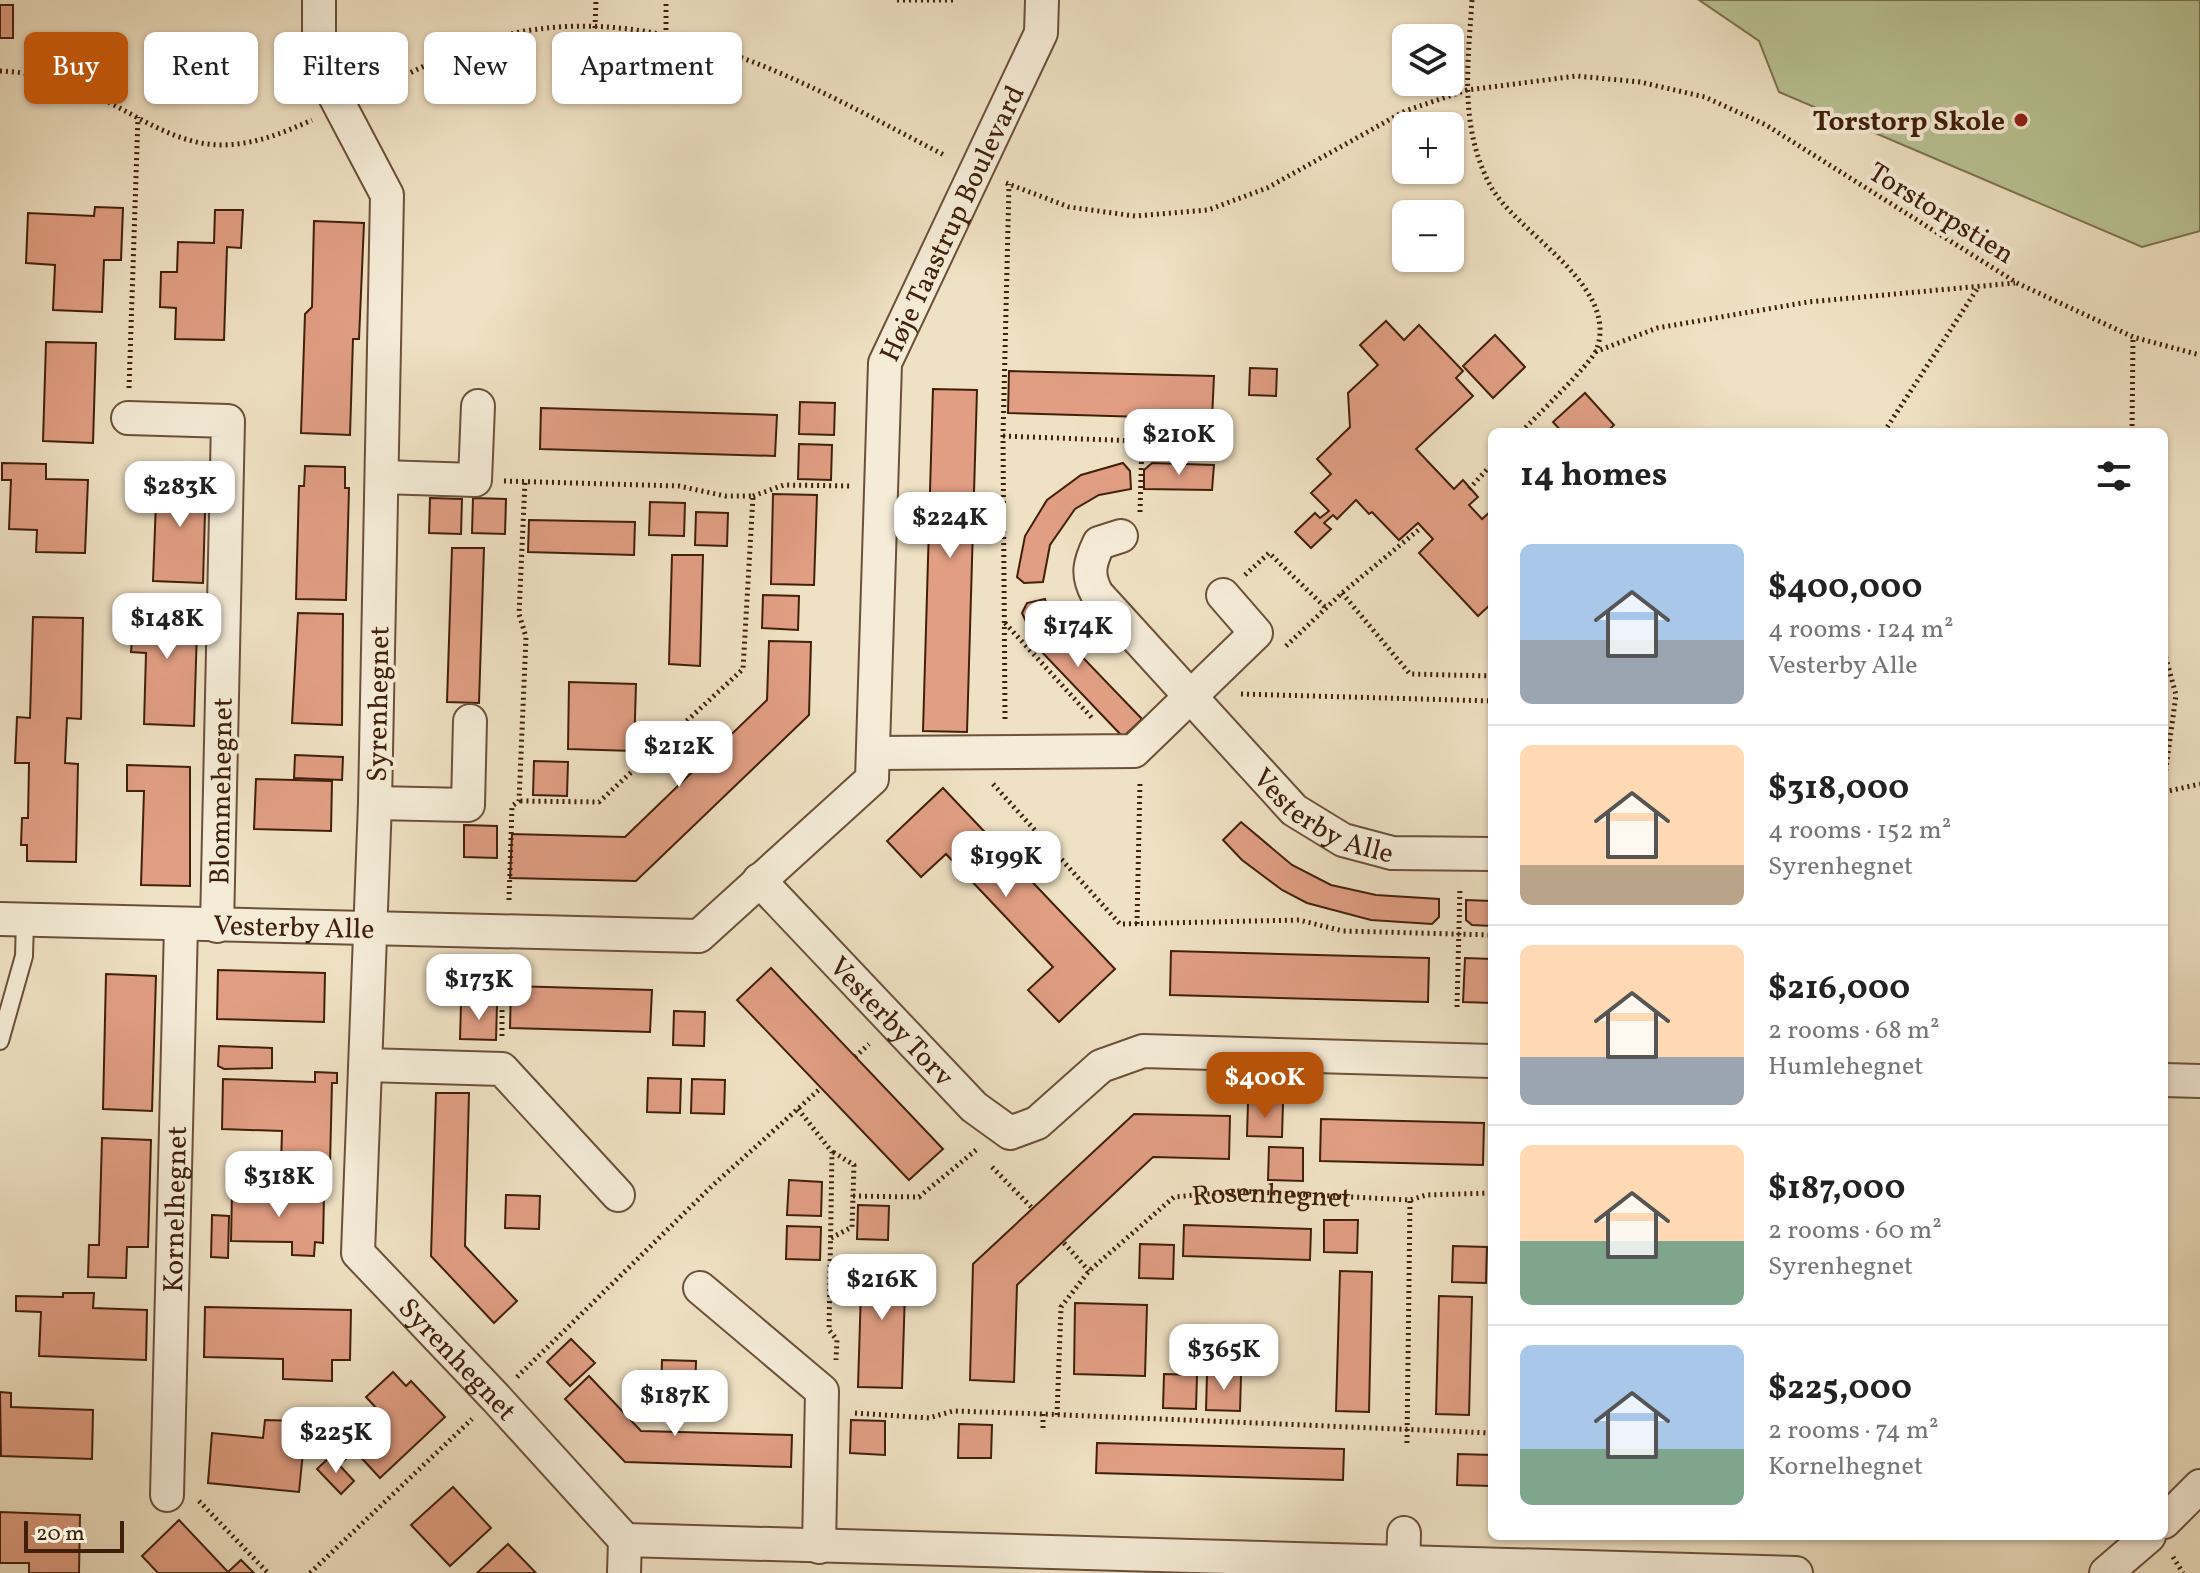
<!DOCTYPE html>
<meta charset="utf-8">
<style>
:root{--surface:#fff;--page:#f6f6f6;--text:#222;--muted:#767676;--line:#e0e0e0;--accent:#b45309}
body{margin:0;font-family:Vollkorn,serif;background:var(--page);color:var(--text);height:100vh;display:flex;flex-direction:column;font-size:30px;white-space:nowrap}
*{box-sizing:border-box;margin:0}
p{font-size:26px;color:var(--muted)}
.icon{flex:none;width:44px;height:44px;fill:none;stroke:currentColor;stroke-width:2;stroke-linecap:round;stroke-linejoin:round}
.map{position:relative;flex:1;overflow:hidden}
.side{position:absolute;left:1488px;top:428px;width:680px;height:1112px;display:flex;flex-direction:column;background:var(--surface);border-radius:12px;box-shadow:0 2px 6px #0004}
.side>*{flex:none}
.banner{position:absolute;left:24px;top:32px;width:760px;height:72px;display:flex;gap:16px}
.fabs{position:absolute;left:1392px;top:24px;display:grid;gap:16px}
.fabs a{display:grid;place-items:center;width:72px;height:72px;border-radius:12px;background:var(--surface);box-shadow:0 2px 6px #0004;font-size:40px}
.scale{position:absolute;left:24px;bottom:20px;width:100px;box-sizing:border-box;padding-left:8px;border:4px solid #41200b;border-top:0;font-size:22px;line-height:28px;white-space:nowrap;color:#41200b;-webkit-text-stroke:6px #f5ecd8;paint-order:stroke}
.price{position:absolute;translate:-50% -68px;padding:0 18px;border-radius:16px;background:#fff;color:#222;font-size:26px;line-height:52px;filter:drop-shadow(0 2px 4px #0008)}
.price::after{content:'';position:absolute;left:50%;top:48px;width:24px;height:18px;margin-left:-12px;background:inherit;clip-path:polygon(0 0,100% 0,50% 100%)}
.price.on{background:var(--accent);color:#fff}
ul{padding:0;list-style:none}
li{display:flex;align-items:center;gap:24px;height:200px;padding:0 32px}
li+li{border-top:2px solid var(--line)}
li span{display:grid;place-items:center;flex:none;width:224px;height:160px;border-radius:12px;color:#555}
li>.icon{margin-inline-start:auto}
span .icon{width:96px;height:96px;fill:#fffc;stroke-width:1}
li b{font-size:34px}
h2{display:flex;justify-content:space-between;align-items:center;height:96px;padding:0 32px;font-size:34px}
.chip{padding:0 28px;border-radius:12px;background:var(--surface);box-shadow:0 2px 6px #0004;font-size:28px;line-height:72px}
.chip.on{background:var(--accent);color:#fff}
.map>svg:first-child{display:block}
.green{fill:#b9c394;stroke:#7d7250;stroke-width:2}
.building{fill:#e19e83;stroke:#41200b;stroke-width:2}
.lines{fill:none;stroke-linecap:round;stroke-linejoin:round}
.service-casing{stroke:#6c5039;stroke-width:20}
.minor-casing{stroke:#6c5039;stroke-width:36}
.path{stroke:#41200b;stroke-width:5;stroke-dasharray:2 4;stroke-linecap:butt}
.service{stroke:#f5ecd8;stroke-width:16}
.minor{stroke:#f5ecd8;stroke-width:32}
.poi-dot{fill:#8f2418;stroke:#f5ecd8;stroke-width:3}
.labels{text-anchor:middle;stroke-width:8;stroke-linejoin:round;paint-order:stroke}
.poi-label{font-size:28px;font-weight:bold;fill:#41200b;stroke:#f5ecd8;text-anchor:end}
.street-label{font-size:28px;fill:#41200b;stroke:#f5ecd8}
</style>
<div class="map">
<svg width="2200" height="1573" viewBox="0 0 2200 1573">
<rect width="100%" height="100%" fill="#efe1c3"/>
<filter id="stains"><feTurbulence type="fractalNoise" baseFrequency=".0025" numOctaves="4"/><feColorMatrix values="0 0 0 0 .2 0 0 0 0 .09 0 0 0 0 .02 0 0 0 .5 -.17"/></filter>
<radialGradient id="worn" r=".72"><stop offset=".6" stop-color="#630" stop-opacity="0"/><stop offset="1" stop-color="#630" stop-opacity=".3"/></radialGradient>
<polygon class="green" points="1699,0 2200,0 2200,231 2142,247 1779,92 1759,41"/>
<g class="building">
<rect x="0" y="5" width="13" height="33"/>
<polygon points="95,207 123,208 121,260 104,260 102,312 53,310 55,265 26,263 28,213 94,216"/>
<polygon points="215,210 243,210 241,248 227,247 224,340 175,339 176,308 160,307 161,272 177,272 178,242 214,243"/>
<polygon points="314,221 364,223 359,339 353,339 350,435 301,433 305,314 312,307"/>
<polygon points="1386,321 1404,340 1419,325 1463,371 1456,378 1473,396 1416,449 1454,489 1463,480 1478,497 1469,505 1482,519 1492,510 1492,603 1478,616 1419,553 1433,539 1418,523 1399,540 1372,512 1369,514 1356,500 1337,519 1333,515 1324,523 1331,529 1311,548 1295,532 1315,513 1320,518 1329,511 1311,493 1331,474 1317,459 1350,427 1348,393 1378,365 1360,345"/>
<polygon points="1495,335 1525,367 1493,398 1463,366"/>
<polygon points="46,342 96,343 93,443 43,441"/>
<polygon points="1250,368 1277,369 1276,396 1249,395"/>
<polygon points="1009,371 1214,376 1212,419 1008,413"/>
<polygon points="933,389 977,390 967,732 923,731"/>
<polygon points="1585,393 1614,425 1607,432 1562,432 1553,422"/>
<polygon points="800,402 835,403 834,435 799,434"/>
<polygon points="541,408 777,415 775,456 540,449"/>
<polygon points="799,444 832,445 831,480 798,479"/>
<polygon points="2,463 46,464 46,479 88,480 85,553 36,552 37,530 9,529 11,480 2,480"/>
<polygon points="1123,463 1130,471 1131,489 1099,495 1075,509 1050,545 1043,582 1024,583 1017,577 1025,536 1047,500 1081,475"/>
<polygon points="1152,463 1214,465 1212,490 1144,489 1144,470"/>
<polygon points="305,466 345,467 345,488 349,488 346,600 296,599 299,486 304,486"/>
<polygon points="157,475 206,477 203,583 153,581"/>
<polygon points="773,494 817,495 814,585 771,584"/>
<polygon points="430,498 462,499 461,534 429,533"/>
<polygon points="473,498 506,499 505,534 472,533"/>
<polygon points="650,502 685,503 684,536 649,535"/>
<polygon points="696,512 728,513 727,546 695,545"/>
<polygon points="529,520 635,522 634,555 528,552"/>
<polygon points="452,548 484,548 479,703 447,702"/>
<polygon points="672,555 703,555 700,666 669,664"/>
<polygon points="763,595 799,596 798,630 762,628"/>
<polygon points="135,599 188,601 187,628 197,629 194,726 144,724 146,653 131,652"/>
<polygon points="1045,599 1051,618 1062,636 1142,719 1123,737 1038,648 1022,613 1027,603"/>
<polygon points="298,613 343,614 342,725 292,723"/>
<polygon points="33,617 83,618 81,719 67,718 65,763 78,764 76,862 27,861 27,845 21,845 22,818 28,818 29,763 15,763 17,717 30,718"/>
<polygon points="769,641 811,642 809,715 636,881 510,878 512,834 625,837 767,700"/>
<polygon points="569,682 636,684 634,751 568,749"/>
<polygon points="295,755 343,757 342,780 294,778"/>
<polygon points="534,761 568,762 567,796 533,795"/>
<polygon points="127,765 190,767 190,886 141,885 144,791 127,791"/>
<polygon points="256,779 332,781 331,831 254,829"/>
<polygon points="943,788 1115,969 1059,1022 1028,990 1053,967 946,854 921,877 887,841"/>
<polygon points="1241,822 1292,865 1331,885 1376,895 1439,899 1439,917 1432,924 1371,920 1307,903 1282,890 1242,860 1223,840"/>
<polygon points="464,825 497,826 497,858 464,857"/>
<polygon points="1466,900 1492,901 1492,926 1472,925 1466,920"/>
<polygon points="1171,951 1429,958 1428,1002 1170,995"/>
<polygon points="1465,958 1492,959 1492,1003 1463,1002"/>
<polygon points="771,968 943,1149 909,1180 737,1000"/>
<polygon points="218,970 325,973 324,1022 217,1019"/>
<polygon points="106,974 156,976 152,1111 103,1109"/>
<polygon points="511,986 652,990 650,1032 510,1028"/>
<polygon points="461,1004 497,1004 496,1040 460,1039"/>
<polygon points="674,1011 705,1012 704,1046 673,1045"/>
<polygon points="219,1046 272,1048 272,1068 224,1069 218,1066"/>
<polygon points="315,1072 337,1073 337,1083 332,1083 330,1165 281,1164 282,1131 222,1129 223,1079 315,1082"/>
<polygon points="648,1078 681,1079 680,1113 647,1112"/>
<polygon points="692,1079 725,1080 724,1114 691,1113"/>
<polygon points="436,1093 469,1093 465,1246 517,1301 494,1323 431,1256"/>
<polygon points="1248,1102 1283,1103 1282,1137 1247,1136"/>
<polygon points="1134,1114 1230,1116 1229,1159 1153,1157 1017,1285 1014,1382 970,1380 973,1264"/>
<polygon points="1321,1119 1484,1123 1483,1165 1320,1161"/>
<polygon points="102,1138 151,1140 148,1247 127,1247 126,1278 88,1277 89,1245 99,1245"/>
<polygon points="1269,1147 1303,1148 1303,1181 1268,1180"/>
<polygon points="789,1180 822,1182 821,1216 787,1215"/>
<polygon points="232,1191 324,1193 323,1243 315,1242 314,1256 292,1255 292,1242 231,1241"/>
<polygon points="506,1195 540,1196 539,1229 505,1228"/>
<polygon points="858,1205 889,1206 888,1240 857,1239"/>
<polygon points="212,1215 229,1216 228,1258 211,1257"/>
<polygon points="1324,1220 1358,1220 1357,1253 1324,1252"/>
<polygon points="1184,1225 1311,1229 1310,1260 1183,1256"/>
<polygon points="787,1226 821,1227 820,1260 786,1259"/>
<polygon points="1140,1244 1174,1245 1173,1279 1139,1278"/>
<polygon points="1453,1246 1487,1247 1486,1283 1452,1282"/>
<polygon points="862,1257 906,1258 902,1388 858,1387"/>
<polygon points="1340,1271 1372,1272 1369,1412 1336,1411"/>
<polygon points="63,1293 94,1293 93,1308 147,1310 146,1360 39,1356 41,1312 16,1311 16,1296 63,1297"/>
<polygon points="1439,1296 1472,1297 1469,1415 1436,1414"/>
<polygon points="1075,1303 1147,1305 1145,1376 1074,1374"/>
<polygon points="205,1307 351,1310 350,1360 332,1360 332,1381 283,1379 283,1359 204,1357"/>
<polygon points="571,1339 595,1363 570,1386 547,1362"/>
<polygon points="662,1360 696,1361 695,1395 661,1394"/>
<polygon points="393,1372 406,1386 411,1381 445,1417 380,1478 355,1451 340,1464 308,1429 322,1416 346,1442 379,1411 366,1397"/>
<polygon points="1164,1374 1197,1375 1196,1409 1163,1408"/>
<polygon points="1207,1374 1241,1375 1240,1411 1206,1410"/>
<polygon points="589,1376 641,1431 792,1435 791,1467 625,1462 565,1399"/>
<polygon points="0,1392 11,1393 11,1407 93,1410 92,1459 1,1456"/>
<polygon points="265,1420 298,1421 296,1442 304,1442 299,1492 208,1483 212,1433 263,1438"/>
<polygon points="851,1420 885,1421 885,1455 850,1453"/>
<polygon points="959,1424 992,1425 991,1458 958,1458"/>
<polygon points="1097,1443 1344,1449 1343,1480 1096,1473"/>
<polygon points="1458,1454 1492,1455 1492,1486 1457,1485"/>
<polygon points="331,1456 354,1481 341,1494 317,1469"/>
<polygon points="453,1487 491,1528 450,1566 411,1525"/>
<polygon points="0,1512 80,1515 79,1573 29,1573 29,1563 0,1563"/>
<polygon points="179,1520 228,1572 241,1560 254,1573 158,1573 142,1556"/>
<polygon points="508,1544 536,1573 477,1573"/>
</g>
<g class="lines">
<defs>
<polyline id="service" points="0,1041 24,956 25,920"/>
<g id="minor">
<path id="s2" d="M319 0V66L387 195 375 803 358 1253 495 1397 625 1540 1796 1573"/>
<polyline points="128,418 228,421 217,926"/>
<polyline points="382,477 475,480 478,406"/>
<path id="s3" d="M1121 536 1099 543C1090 562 1086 574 1097 594L1294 810 1343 840 1392 853 1492 854"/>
<polyline points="875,753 1134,751 1256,633 1223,595"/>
<polyline points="375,803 468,805 470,721"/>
<path id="s4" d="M759 880 974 1107 1010 1133 1037 1123 1101 1066 1143 1051 1492 1061"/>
<path id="s5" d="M0 919 699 936 872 779 885 363 1041 33 1042 0"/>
<polyline points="366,1065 502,1069 618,1195"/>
<polyline points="2164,1080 2200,1081"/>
<polyline points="700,1288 822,1391 819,1547"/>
<path id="s6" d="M167 1495 181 925"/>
<polyline points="2164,1522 2200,1486"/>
<polyline points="624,1573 625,1540"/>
<polyline points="1403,1573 1404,1533"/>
<polyline points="2106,1573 2149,1536"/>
</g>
</defs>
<use href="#service" class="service-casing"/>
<use href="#minor" class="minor-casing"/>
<g class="path">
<polyline points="897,0 955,0"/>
<path d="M1472 0C1468 64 1459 126 1490 185 1515 233 1622 285 1596 351 1590 364 1535 418 1521 432"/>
<polyline points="595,28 596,0"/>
<polyline points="666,36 666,0"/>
<path d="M0 71C32 72 65 81 94 95 135 114 177 146 224 145 256 144 283 133 312 120"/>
<path d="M368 94C418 69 469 41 525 31 678 5 816 89 946 156"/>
<polyline points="1006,183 1069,207 1135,216 1208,210 1267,188 1405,111 1467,90 1577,76 1640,82 1705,97 1766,125 2017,283 2133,337 2200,355"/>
<polyline points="1595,352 1657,328 1808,302 2015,283"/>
<polyline points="129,388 138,117"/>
<polyline points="1884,432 1979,286"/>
<polyline points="2132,432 2133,337"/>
<polyline points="1003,436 1191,443"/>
<polyline points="504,481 679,486 725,496 753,496 743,669 599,802 519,801"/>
<polyline points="1469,489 1492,464"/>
<polyline points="753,496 784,485 850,486"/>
<polyline points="1140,512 1142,441"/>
<polyline points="1245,575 1269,553 1326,608"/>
<polyline points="1342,593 1410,674 1492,676"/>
<polyline points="1005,623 1093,719"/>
<polyline points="1286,646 1342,593 1422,527"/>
<polyline points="2164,651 2176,695 2164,783"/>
<polyline points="1241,694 1492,701"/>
<polyline points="1005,719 1003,436 1009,184"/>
<polyline points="993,784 1120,924 1299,920 1343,931 1492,935"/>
<polyline points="2164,792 2200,784"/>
<polyline points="509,900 512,806 519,801 526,637 519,614 525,481"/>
<polyline points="1137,924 1140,781"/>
<polyline points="502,962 502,1036"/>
<polyline points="1457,1007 1460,887"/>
<polyline points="855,1057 869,1044"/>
<polyline points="798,1109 832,1152 829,1330 837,1340 836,1360"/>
<polyline points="992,1167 1033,1209"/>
<polyline points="853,1196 919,1197 976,1150"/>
<polyline points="831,1238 852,1227 854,1165 833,1152"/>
<polyline points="1064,1243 1089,1271"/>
<polyline points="517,1377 712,1186 821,1088"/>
<polyline points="855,1413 929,1418 953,1411 1043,1414 1492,1433"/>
<polyline points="1043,1414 1043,1430"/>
<path id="s1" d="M1057 1415 1061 1307 1089 1271 1174 1197 1238 1191 1410 1200 1426 1195 1492 1193"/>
<polyline points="1407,1443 1410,1200"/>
<polyline points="199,1501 268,1573"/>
<polyline points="2173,1557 2183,1573"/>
<polyline points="310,1573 472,1419"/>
</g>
<use href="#service" class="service"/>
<use href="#minor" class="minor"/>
</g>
<circle class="poi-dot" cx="2021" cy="120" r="8"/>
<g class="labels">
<g class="poi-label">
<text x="2005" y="130">Torstorp Skole</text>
</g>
<g class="street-label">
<text transform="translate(1942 212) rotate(32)" y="10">Torstorpstien</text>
<text dy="10" stroke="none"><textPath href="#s5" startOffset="1504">Høje Taastrup Boulevard</textPath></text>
<text transform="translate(377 704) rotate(-89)" y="10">Syrenhegnet</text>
<text transform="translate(220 791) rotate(-89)" y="10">Blommehegnet</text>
<text dy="10" stroke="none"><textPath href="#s3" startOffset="398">Vesterby Alle</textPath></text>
<text dy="10" stroke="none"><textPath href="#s5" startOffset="294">Vesterby Alle</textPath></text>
<text dy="10" stroke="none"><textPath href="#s4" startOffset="194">Vesterby Torv</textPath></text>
<text dy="10" stroke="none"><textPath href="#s1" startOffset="364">Rosenhegnet</textPath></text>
<text dy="10" stroke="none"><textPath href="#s6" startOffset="286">Kornelhegnet</textPath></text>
<text dy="10" stroke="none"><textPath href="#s2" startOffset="1416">Syrenhegnet</textPath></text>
</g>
</g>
<rect width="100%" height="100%" filter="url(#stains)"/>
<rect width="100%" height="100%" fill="url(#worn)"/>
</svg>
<div class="fabs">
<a><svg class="icon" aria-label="layers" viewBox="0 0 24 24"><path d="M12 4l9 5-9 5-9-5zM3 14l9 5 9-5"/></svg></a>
<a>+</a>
<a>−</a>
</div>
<div class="scale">20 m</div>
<b class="price" style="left:1179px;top:477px">$210K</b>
<b class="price" style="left:180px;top:529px">$283K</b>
<b class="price" style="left:950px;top:560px">$224K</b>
<b class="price" style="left:167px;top:661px">$148K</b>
<b class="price" style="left:1078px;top:669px">$174K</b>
<b class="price" style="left:679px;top:789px">$212K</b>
<b class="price" style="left:1006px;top:899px">$199K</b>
<b class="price" style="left:479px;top:1022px">$173K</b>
<b class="price on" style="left:1265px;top:1120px">$400K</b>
<b class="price" style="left:279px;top:1219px">$318K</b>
<b class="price" style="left:882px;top:1322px">$216K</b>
<b class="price" style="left:1224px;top:1392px">$365K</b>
<b class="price" style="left:675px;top:1438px">$187K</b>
<b class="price" style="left:336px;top:1475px">$225K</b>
<div class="banner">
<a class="chip on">Buy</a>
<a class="chip">Rent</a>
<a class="chip">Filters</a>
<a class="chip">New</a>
<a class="chip">Apartment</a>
</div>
<section class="side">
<h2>14 homes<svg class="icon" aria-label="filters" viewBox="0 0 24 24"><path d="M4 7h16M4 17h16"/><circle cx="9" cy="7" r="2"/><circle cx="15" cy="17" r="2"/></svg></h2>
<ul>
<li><span style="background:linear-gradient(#a9c7e8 60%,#9aa5b1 0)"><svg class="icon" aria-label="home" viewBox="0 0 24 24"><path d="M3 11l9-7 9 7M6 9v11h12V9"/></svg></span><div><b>$400,000</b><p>4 rooms · 124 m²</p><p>Vesterby Alle</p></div></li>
<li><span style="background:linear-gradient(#ffd9b3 75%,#b9a48a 0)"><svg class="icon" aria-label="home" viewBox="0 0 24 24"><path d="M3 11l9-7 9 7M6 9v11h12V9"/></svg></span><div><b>$318,000</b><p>4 rooms · 152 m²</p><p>Syrenhegnet</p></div></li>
<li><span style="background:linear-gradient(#ffd9b3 70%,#9aa5b1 0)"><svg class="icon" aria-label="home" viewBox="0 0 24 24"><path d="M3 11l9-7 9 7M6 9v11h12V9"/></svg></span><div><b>$216,000</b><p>2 rooms · 68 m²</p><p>Humlehegnet</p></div></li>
<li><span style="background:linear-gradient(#ffd9b3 60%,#7fa58c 0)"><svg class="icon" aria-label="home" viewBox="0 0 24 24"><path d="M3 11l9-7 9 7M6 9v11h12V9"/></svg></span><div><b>$187,000</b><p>2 rooms · 60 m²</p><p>Syrenhegnet</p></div></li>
<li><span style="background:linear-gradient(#a9c7e8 65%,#7fa58c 0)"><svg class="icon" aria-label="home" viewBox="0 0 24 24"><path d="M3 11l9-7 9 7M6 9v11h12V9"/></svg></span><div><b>$225,000</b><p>2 rooms · 74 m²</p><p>Kornelhegnet</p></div></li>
</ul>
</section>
</div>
